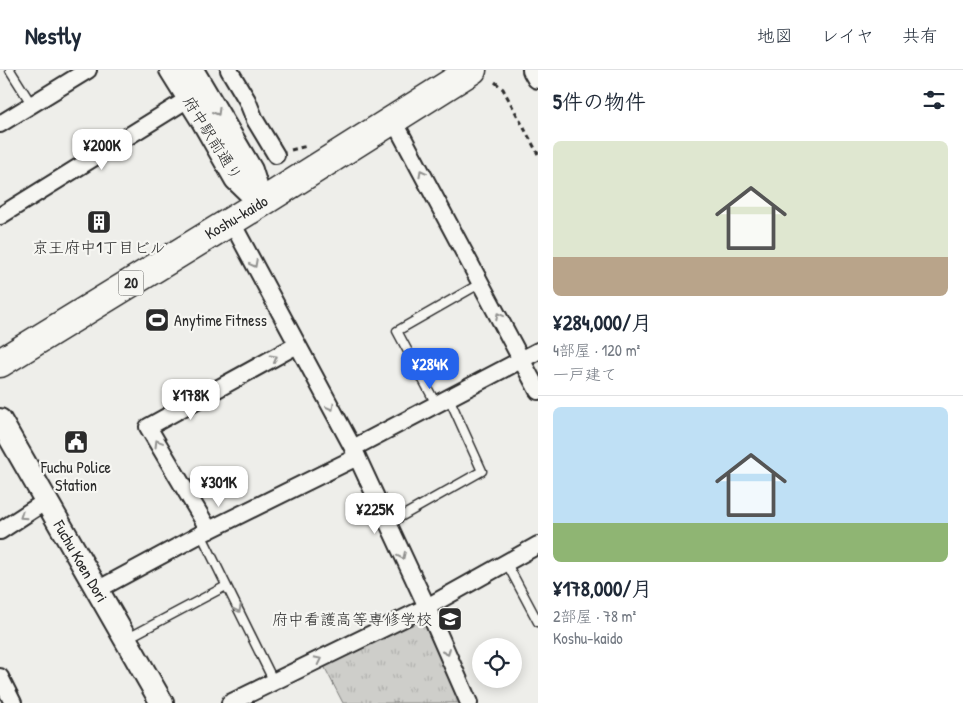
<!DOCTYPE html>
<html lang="ja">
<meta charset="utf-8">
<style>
:root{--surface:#fff;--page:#f6f6f7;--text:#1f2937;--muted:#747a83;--line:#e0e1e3;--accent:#2563eb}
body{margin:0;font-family:"Patrick Hand","Klee One",sans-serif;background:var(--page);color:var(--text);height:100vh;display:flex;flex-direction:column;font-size:19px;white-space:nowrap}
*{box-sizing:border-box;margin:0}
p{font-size:16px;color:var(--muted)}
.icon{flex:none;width:28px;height:28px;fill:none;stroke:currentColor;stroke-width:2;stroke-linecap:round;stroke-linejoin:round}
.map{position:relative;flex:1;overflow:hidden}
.side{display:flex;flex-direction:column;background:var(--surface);width:425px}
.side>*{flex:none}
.fabs{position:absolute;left:472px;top:568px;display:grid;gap:10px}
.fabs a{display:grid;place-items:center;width:50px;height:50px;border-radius:50%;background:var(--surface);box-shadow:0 2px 12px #0003;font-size:25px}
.price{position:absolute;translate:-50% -42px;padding:0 11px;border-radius:10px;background:#fff;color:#222;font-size:16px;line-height:32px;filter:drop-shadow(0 1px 2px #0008)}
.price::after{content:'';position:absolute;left:50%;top:30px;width:15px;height:11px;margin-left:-8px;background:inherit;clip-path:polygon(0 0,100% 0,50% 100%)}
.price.selected{background:var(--accent);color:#fff}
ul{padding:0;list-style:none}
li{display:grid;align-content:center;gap:10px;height:265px;padding:0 15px}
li+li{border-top:1px solid var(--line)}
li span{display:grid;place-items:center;height:155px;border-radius:8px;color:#555}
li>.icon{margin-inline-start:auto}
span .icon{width:90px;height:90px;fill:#fffc;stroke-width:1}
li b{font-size:21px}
h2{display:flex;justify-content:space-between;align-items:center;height:60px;padding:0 15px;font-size:21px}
header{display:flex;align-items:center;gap:30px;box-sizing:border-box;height:70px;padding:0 25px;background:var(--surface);border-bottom:1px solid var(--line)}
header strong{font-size:24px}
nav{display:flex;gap:28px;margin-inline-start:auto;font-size:18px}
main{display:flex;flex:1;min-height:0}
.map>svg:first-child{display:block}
.park{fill:url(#park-tufts);stroke:#7c7c7a}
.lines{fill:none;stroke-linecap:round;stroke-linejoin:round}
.lane-casing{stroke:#2b2b2b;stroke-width:11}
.street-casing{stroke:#2b2b2b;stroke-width:20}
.secondary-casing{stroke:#2b2b2b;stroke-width:26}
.highway-casing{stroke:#2b2b2b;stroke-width:31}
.path{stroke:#2b2b2b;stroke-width:3;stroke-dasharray:5 4;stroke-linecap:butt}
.lane{stroke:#f6f6f2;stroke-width:8}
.street{stroke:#f6f6f2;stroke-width:16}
.secondary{stroke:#f6f6f2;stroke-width:22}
.highway{stroke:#f6f6f2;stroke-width:28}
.oneway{stroke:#90908e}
.labels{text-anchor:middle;stroke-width:4.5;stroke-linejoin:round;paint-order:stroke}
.shield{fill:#f6f6f2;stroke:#686867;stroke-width:1}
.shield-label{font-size:15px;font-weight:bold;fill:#2b2b2b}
.street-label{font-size:16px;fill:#2b2b2b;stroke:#f6f6f2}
.poi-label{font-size:16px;fill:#2b2b2b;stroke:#f6f6f2}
</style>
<header>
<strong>Nestly</strong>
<nav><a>地図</a><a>レイヤ</a><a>共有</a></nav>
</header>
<main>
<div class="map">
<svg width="538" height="633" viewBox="0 0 538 633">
<defs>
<pattern id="park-tufts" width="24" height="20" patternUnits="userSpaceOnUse" patternTransform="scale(1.25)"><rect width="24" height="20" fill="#cececa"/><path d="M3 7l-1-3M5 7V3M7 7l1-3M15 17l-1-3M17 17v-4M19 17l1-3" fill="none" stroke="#b1b1ae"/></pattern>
</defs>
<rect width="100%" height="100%" fill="#eeeeea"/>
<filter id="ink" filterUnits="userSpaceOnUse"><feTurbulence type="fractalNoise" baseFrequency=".02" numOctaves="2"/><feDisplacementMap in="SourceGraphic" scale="10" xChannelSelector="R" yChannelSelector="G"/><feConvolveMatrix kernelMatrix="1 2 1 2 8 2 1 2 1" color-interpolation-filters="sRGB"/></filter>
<g filter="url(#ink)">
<polygon class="park" points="417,551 424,554 461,633 343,633 324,596"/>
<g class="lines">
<defs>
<g id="lane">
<polyline points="10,0 32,35"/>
<polyline points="436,334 397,261 481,213"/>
<polyline points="388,454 482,401 449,328"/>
<polyline points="201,464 274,612"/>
<polyline points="506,492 538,552"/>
<polyline points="126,569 226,516"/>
</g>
<g id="street">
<polyline points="229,0 247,30 255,50 276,85"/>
<polyline points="393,49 538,321"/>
<polyline points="0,54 88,0"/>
<polyline points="0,146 188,29"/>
<polyline points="231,151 353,378 427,537 469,633"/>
<polyline points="353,378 538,281"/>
<polyline points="209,460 148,357 297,275"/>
<polyline points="0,461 46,431"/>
<polyline points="97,520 201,464 357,387"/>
<polyline points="0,607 13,633"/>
<polyline points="230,633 427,537 538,475"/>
</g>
<g id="secondary">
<polyline points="171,0 204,53 236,109 261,133"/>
<polyline points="192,0 251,100 260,129"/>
<polyline points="534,0 538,7"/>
<polyline points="0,350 162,633"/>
</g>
<polyline id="highway" points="0,293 261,133 472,0"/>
</defs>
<use href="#lane" class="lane-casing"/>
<use href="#street" class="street-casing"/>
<use href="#secondary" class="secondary-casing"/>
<use href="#highway" class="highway-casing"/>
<g class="path">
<polyline points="495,12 503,19 538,84"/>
<polyline points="291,80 307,76"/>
</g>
<use href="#lane" class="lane"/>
<use href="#street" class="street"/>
<use href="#secondary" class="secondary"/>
<use href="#highway" class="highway"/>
</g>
<defs><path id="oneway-chevron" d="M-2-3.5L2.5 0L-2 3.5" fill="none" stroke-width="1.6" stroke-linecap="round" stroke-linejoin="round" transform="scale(1.25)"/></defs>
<g class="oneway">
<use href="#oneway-chevron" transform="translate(217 42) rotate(60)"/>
<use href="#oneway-chevron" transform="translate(422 103) rotate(-118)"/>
<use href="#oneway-chevron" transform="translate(254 194) rotate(62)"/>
<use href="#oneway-chevron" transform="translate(499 246) rotate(-118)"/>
<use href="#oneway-chevron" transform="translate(274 288) rotate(-29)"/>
<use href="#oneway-chevron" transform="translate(331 337) rotate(62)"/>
<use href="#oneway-chevron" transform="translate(158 373) rotate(-121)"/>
<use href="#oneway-chevron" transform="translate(23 446) rotate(146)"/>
<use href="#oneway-chevron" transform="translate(402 486) rotate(65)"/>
<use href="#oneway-chevron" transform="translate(238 539) rotate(63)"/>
<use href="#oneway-chevron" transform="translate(447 582) rotate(66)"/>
<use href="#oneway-chevron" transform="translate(318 590) rotate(-26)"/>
</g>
</g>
<defs>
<symbol id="building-square" viewBox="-11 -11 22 22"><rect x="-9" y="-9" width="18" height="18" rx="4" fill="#2b2b2b" stroke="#f6f6f2"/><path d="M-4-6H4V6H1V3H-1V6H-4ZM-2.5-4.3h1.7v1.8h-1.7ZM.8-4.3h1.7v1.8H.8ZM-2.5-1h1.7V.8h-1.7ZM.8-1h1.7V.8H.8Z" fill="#fff"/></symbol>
<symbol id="stadium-square" viewBox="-11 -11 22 22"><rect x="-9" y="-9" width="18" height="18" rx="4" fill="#2b2b2b" stroke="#f6f6f2"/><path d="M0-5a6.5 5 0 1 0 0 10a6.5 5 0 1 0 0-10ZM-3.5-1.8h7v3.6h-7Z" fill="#fff"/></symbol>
<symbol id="civic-square" viewBox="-11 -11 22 22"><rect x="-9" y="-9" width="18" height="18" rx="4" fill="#2b2b2b" stroke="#f6f6f2"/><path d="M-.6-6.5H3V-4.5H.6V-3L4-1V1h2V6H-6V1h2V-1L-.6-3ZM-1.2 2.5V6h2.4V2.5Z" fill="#fff"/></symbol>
<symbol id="school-square" viewBox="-11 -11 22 22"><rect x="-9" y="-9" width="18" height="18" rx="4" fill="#2b2b2b" stroke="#f6f6f2"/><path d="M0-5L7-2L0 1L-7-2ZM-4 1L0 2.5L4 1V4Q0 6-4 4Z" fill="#fff"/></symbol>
</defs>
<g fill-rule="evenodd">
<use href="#building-square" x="85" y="138" width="28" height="28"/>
<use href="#stadium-square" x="143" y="236" width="28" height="28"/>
<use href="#civic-square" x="62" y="358" width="28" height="28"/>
<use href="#school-square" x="436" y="535" width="28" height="28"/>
</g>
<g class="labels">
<rect class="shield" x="118.5" y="200.5" width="25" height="25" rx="4"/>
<g class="shield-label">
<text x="131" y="218">20</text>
</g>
<g class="street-label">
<text transform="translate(213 68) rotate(58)" y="6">府中駅前通り</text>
<text transform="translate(236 147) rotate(-31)" y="6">Koshu-kaido</text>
<text transform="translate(81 491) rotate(60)" y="6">Fuchu Koen Dori</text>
</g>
<g class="poi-label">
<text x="99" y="183">京王府中1丁目ビル</text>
<text x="174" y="256" text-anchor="start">Anytime Fitness</text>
<text x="76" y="403">Fuchu Police<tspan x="76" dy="18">Station</tspan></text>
<text x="432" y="555" text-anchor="end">府中看護高等専修学校</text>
</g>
</g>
</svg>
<div class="fabs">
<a><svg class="icon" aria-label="locate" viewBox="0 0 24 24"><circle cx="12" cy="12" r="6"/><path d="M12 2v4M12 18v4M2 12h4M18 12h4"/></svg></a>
</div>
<b class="price" style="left:102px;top:101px">¥200K</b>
<b class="price selected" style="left:430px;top:320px">¥284K</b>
<b class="price" style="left:191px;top:351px">¥178K</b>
<b class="price" style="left:219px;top:438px">¥301K</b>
<b class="price" style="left:375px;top:465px">¥225K</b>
</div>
<section class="side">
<h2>5件の物件<svg class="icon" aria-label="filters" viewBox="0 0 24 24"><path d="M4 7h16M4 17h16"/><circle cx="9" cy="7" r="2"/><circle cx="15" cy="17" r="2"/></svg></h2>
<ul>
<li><span style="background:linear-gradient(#dfe7d0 75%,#b9a48a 0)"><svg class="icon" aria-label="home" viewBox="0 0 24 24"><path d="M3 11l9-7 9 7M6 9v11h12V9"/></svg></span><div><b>¥284,000/月</b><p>4部屋 · 120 m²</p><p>一戸建て</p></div></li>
<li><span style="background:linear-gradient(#bfe0f5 75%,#8fb573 0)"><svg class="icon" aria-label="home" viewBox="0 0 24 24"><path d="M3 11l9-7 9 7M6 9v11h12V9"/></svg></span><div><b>¥178,000/月</b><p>2部屋 · 78 m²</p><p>Koshu-kaido</p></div></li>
</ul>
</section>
</main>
